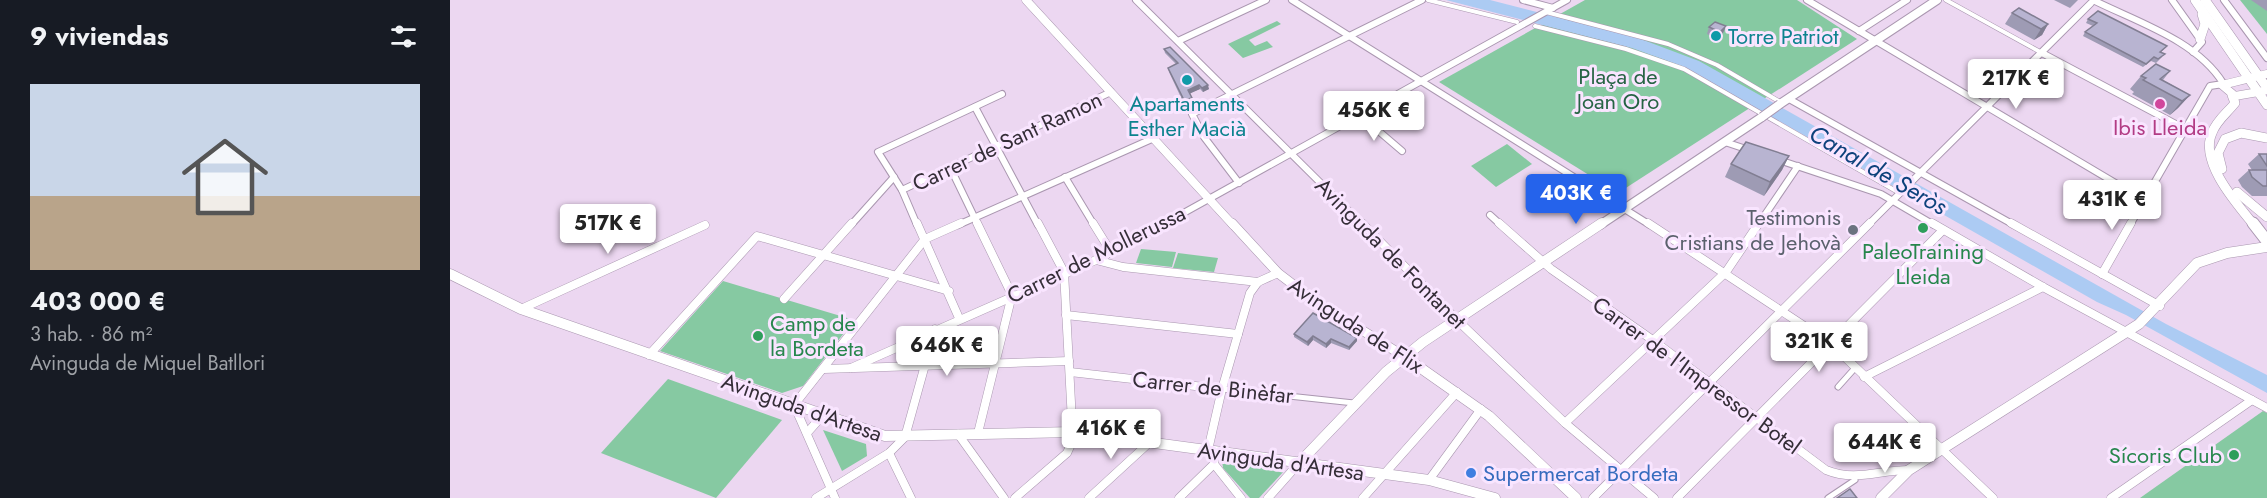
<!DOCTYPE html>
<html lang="es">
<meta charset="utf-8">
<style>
:root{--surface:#171b24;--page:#20242c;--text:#f1f3f6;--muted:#9ea1a6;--line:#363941;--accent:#2563eb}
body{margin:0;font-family:Jost,sans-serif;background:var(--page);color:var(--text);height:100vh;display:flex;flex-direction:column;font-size:22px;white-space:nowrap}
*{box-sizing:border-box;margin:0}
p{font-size:20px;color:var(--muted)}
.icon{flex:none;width:33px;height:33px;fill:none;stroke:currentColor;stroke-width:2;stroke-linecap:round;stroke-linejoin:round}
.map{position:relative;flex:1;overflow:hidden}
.details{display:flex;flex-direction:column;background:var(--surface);width:450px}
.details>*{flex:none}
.price{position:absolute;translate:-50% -51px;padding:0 14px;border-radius:6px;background:#fff;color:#222;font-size:20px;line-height:39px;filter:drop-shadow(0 2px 3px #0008)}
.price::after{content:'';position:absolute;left:50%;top:36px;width:18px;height:14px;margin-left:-9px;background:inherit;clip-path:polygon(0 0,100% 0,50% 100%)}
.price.selected{background:var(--accent);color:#fff}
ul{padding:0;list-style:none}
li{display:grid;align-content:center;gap:12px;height:318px;padding:0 30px}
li+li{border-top:2px solid var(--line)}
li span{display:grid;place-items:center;height:186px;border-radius:0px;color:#555}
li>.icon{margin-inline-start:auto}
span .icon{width:108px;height:108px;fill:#fffc;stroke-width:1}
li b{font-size:26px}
h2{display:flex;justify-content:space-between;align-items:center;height:72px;padding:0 30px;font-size:26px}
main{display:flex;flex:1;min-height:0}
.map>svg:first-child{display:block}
.green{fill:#86c9a2}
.water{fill:#accbf3}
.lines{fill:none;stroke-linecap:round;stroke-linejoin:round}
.pedestrian-far1-casing{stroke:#aa97b0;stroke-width:5}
.pedestrian-casing{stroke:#aa97b0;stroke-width:7}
.minor-far1-casing{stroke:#aa97b0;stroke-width:8}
.minor-casing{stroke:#aa97b0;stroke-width:9}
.tertiary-far1-casing{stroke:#aa97b0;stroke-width:9}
.tertiary-casing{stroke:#aa97b0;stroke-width:10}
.secondary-far1-casing{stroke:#aa97b0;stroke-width:10}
.secondary-casing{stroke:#aa97b0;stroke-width:11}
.primary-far1-casing{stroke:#aa97b0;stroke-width:10}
.primary-casing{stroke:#aa97b0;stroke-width:13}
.pedestrian-far1{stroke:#fff;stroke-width:4}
.pedestrian{stroke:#fff;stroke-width:5}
.minor-far1{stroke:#fff;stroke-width:6}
.minor{stroke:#fff;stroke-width:8}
.tertiary-far1{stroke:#fff;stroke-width:8}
.tertiary{stroke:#fff;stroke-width:9}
.secondary-far1{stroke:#fff;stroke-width:8}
.secondary{stroke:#fff;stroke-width:10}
.primary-far1{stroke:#fff;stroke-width:9}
.primary{stroke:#fff;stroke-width:11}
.secondary-bridge-casing{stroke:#aa97b0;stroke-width:10;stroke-linecap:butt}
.secondary-bridge{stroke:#fff;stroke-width:8}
.wall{fill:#9e9bb4}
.shaded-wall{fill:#817e92}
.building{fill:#b8b4d1;stroke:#817e92;stroke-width:1.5}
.culture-dot{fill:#0f9aa8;stroke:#f9e5ff;stroke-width:2}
.hotel-dot{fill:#d1479c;stroke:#f9e5ff;stroke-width:2}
.leisure-dot{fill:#2e9e5b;stroke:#f9e5ff;stroke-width:2}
.worship-dot{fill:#6b7280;stroke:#f9e5ff;stroke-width:2}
.shop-dot{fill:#3f7fe0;stroke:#f9e5ff;stroke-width:2}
.labels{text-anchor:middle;stroke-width:6;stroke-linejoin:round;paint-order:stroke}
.culture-label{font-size:22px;fill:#0d838f;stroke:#f9e5ff;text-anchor:start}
.park-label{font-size:22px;fill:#266444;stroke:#f9e5ff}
.hotel-label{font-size:22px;fill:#b23c85;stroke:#f9e5ff}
.street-label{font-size:22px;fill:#352e38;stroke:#f9e5ff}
.worship-label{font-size:22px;fill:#5b616d;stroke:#f9e5ff;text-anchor:end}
.leisure-label{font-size:22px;fill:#27864d;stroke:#f9e5ff}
.shop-label{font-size:22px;fill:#366cbe;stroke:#f9e5ff;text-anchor:start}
.water-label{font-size:24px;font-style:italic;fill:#0e427c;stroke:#f9e5ff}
</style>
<main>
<section class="details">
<h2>9 viviendas<svg class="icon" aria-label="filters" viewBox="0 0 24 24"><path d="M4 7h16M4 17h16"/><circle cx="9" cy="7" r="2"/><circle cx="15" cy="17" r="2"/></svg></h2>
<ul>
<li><span style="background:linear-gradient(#c9d6e8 60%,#b9a48a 0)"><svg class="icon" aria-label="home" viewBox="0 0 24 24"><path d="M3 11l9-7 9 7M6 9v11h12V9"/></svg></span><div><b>403 000 €</b><p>3 hab. · 86 m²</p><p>Avinguda de Miquel Batllori</p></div></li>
</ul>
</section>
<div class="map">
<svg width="1817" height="498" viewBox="0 0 1817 498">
<rect width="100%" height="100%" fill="#ecd7f1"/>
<g class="green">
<polygon points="1135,0 1347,0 1407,39 1168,193 989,82"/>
<polygon points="1790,0 1817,0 1817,34"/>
<polygon points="827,21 831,24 799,40 805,46 817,41 823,47 793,58 778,44"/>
<polygon points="1057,144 1082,164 1046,187 1021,166"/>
<polygon points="691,249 726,252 722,267 686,263"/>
<polygon points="728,253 768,258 764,272 723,268"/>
<polygon points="273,281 404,320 353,386 332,393 210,351"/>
<polygon points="218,379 332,420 266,498 151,453"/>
<polygon points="1813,411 1817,413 1817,498 1690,498"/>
<polygon points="373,430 416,444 417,456 392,471"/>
<polygon points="776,458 832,465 835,470 809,498 800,498 773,468 772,460"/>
</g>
<polygon class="water" points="996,0 1040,0 1188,38 1249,61 1716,324 1817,375 1817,393 1676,315 1647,302 1232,66 1182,48"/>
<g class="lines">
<defs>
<g id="pedestrian-far1">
<polyline points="978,0 1067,22"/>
<polyline points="1496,0 1592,53"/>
<polyline points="1096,12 1218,44 1267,65 1332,103"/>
<polyline points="1085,26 1176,49 1234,69 1446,191"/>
</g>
<g id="pedestrian">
<polyline points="1388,387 1405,368"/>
<polyline points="772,389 904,403"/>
<polyline points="1378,498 1405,480"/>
</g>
<g id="minor-far1">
<polyline points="686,0 913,225"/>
<polyline points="842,0 1200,225"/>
<polyline points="1073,0 1103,8"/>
<polyline points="1357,0 1694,200"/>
<path d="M1643 0C1687 22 1746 40 1773 83"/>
<polyline points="1722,0 1752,42 1743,52"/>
<polyline points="1774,0 1817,58"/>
<polyline points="1409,31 1457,0"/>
<polyline points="728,41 816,0"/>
<polyline points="1592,53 1735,129"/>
<polyline points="1339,99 1564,225"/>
<polyline points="525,107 588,225"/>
<polyline points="911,116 952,151"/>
<polyline points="1275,142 1299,150"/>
<polyline points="1329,160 1431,194 1484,225"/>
<polyline points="500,167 528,225"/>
<polyline points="615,177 644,225"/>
<polyline points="789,183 754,137 742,114 972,0"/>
<polyline points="452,190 661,92"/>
<polyline points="1040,215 1051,225"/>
<polyline points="401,225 444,177"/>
<polyline points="467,225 452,190 428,152 552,94"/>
<polyline points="508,225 704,138"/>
<polyline points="712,225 1117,0"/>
<polyline points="1308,225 1348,166"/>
<polyline points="1418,225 1641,3"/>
<polyline points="1680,225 1760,86 1773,84"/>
</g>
<g id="minor">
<polyline points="467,223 509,318"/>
<polyline points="527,223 562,295 528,433"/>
<polyline points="643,223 661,252"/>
<polyline points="912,223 1007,320 1115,423 1204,498"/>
<path d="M1049 223 1101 269 1204 341 1376 470C1405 482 1429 470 1459 470"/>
<polyline points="1198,223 1380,343 1543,498"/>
<polyline points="1482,223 1593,287 1817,408"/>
<polyline points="1561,223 1710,306"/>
<polyline points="646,260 673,267 808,282"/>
<polyline points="1652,274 1681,223"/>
<polyline points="334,299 402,223"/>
<polyline points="71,309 255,225"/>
<polyline points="616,315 788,334"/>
<polyline points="199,355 307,236 499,291"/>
<polyline points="401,368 646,260 714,223"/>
<polyline points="374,369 619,361"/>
<polyline points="620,372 772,389"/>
<polyline points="1414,377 1593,287"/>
<polyline points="1115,423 1276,272 1309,223"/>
<polyline points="357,433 372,416"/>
<polyline points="508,434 554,498"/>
<polyline points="758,450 772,389 800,293 808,282 828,273"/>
<polyline points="766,451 764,464 791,498"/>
<polyline points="439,453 461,498"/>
<polyline points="979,480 1031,409"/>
<polyline points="366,498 439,453 455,437 485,329"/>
<polyline points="385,498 344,405 475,239 511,223"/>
<polyline points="565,498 617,453 623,440 614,272 588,223"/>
<polyline points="639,498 700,442"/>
<polyline points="729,498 764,464"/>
<polyline points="818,498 849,463"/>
<polyline points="913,498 1007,392"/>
<polyline points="1143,498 1420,223"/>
<polyline points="1227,498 1493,230"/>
<polyline points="1661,498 1802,400"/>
</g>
<g id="tertiary-far1">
<polyline points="576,0 783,225"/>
<polyline points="1814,91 1785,96 1772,85 1817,74"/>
</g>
<polyline id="tertiary" points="782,223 828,273 862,299 955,357"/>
<g id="secondary-far1">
<polyline points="1330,104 1487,0"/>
<polyline points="1150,225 1312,117"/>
</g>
<g id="secondary">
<polyline points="0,274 71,309 435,436 623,432 979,480 1045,498"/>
<polyline points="955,357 1039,416 1126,498"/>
<polyline points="849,463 936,372 973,342 1152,223"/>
<polyline points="1431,498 1459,470 1689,324 1747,263 1777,253 1817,247"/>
</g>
<g id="primary-far1">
<polyline points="1745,0 1817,105"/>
<polyline points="1755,0 1817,88"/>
<polyline points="1750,39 1755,24 1752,14"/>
<path d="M1782 95 1785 103C1777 113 1766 121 1762 133 1749 162 1787 204 1804 225"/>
<polyline points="1772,169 1768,153 1775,139 1791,133 1817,138"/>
<polyline points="1787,192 1817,217"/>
</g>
<polyline id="primary" points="1803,223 1817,241"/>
</defs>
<use href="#pedestrian-far1" class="pedestrian-far1-casing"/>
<use href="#pedestrian" class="pedestrian-casing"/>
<use href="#minor-far1" class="minor-far1-casing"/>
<use href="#minor" class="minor-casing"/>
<use href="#tertiary-far1" class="tertiary-far1-casing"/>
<use href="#tertiary" class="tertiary-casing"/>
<use href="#secondary-far1" class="secondary-far1-casing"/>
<use href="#secondary" class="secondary-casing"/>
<use href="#primary-far1" class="primary-far1-casing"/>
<use href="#primary" class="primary-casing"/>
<use href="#pedestrian-far1" class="pedestrian-far1"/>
<use href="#pedestrian" class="pedestrian"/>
<use href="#minor-far1" class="minor-far1"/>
<use href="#minor" class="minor"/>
<use href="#tertiary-far1" class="tertiary-far1"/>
<use href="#tertiary" class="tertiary"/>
<use href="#secondary-far1" class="secondary-far1"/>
<use href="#secondary" class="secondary"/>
<use href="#primary-far1" class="primary-far1"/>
<use href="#primary" class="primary"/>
<defs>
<polyline id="secondary-bridge" points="1312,117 1330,104"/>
</defs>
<use href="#secondary-bridge" class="secondary-bridge-casing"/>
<use href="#secondary-bridge" class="secondary-bridge"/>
</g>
<g class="wall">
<polygon points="1604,0 1628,0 1620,8"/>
<polygon points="1801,0 1817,0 1817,11"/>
<polygon points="1562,13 1598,24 1592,35 1584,40 1555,24"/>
<polygon points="1638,19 1714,49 1711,52 1712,57 1706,63 1701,61 1693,67 1633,36 1635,32 1643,26 1636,23"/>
<polygon points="1276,26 1273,33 1268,39 1257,34 1259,27"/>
<polygon points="714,49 759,89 753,92 750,89 740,93 743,101 734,104 719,72 718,68 726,64 715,53"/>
<polygon points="1720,71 1713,80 1740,95 1728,108 1720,115 1682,94 1684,92 1680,89 1691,76"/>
<polygon points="1809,154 1817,154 1817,196 1802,196 1792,187 1788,180 1799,170 1802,170 1798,164"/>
<polygon points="1339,156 1332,170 1314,196 1275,177 1281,164"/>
<polygon points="844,334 907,338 907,341 899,350 881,343 876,348 863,340 858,346 844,337"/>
</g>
<g class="shaded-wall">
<polygon points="1598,24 1592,35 1584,40 1591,29"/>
<polygon points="1276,26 1273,33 1268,39 1270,32"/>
<polygon points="749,85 750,89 739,94 738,90"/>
<polygon points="758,85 759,89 753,92 752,88"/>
<polygon points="1740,95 1728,108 1720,115 1732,101"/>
<polygon points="742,98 743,101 734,104 734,100"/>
<polygon points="1339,156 1332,170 1314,196 1320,182"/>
<polygon points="863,336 863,340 858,346 857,342"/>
<polygon points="907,338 907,341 899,350 899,347"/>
<polygon points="881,339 881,343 876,348 876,344"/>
</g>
<g class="building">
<polygon points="1569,8 1598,24 1591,29 1562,13"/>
<polygon points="1648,11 1717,46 1710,52 1715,54 1708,59 1704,57 1696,64 1635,32 1647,23 1638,19"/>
<polygon points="1265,22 1276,26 1270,32 1259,27"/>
<polygon points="720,47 758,85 752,88 749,85 738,90 742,98 734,100 718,68 728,63 714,49"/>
<polygon points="1706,64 1720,71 1710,79 1740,95 1732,101 1693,80 1696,78 1691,76"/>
<polygon points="1296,142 1339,156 1320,182 1281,164"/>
<polygon points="1809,154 1817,154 1817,166"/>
<polygon points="1799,170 1817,170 1817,186 1813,186 1802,177"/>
<polygon points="863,313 907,338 899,347 881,339 876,344 863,336 857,342 844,334"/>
<polygon points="1400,489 1407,498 1387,498"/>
</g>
<g class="culture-dot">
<circle cx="1266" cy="36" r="6"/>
<circle cx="737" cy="80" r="6"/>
</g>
<circle class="hotel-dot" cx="1710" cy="104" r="6"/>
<g class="leisure-dot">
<circle cx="1473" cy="228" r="6"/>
<circle cx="308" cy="336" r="6"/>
<circle cx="1784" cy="455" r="6"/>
</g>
<circle class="worship-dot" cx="1403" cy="230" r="6"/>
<circle class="shop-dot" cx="1021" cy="473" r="6"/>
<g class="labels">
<g class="culture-label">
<text x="1278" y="44">Torre Patriot</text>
<text x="737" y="111" text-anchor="middle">Apartaments<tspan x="737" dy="25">Esther Macià</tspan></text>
</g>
<g class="park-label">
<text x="1168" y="84">Plaça de<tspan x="1168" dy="25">Joan Oro</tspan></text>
</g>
<g class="hotel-label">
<text x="1710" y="135">Ibis Lleida</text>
</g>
<g class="street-label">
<text transform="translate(557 141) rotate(-25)" y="8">Carrer de Sant Ramon</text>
<text transform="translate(941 253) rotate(45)" y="8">Avinguda de Fontanet</text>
<text transform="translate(646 254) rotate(-26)" y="8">Carrer de Mollerussa</text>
<text transform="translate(906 325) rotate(33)" y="8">Avinguda de Flix</text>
<text transform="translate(1247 375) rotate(36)" y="8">Carrer de l'Impressor Botel</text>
<text transform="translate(763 387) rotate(6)" y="8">Carrer de Binèfar</text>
<text transform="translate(352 407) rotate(19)" y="8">Avinguda d'Artesa</text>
<text transform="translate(831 461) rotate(8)" y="8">Avinguda d'Artesa</text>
</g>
<g class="worship-label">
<text x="1391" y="225">Testimonis<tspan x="1391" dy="25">Cristians de Jehovà</tspan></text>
</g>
<g class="leisure-label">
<text x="1473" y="259">PaleoTraining<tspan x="1473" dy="25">Lleida</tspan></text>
<text x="320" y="331" text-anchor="start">Camp de<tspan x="320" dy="25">la Bordeta</tspan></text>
<text x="1772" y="463" text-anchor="end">Sícoris Club</text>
</g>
<g class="shop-label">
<text x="1033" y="481">Supermercat Bordeta</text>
</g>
<g class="water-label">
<text transform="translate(1428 170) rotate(30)" y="8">Canal de Seròs</text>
</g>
</g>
</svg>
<b class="price" style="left:1566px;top:110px">217K €</b>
<b class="price" style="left:924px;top:142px">456K €</b>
<b class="price selected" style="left:1126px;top:225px">403K €</b>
<b class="price" style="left:1662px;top:231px">431K €</b>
<b class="price" style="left:158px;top:255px">517K €</b>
<b class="price" style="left:1369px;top:373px">321K €</b>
<b class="price" style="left:497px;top:377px">646K €</b>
<b class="price" style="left:661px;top:460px">416K €</b>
<b class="price" style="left:1435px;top:474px">644K €</b>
</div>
</main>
